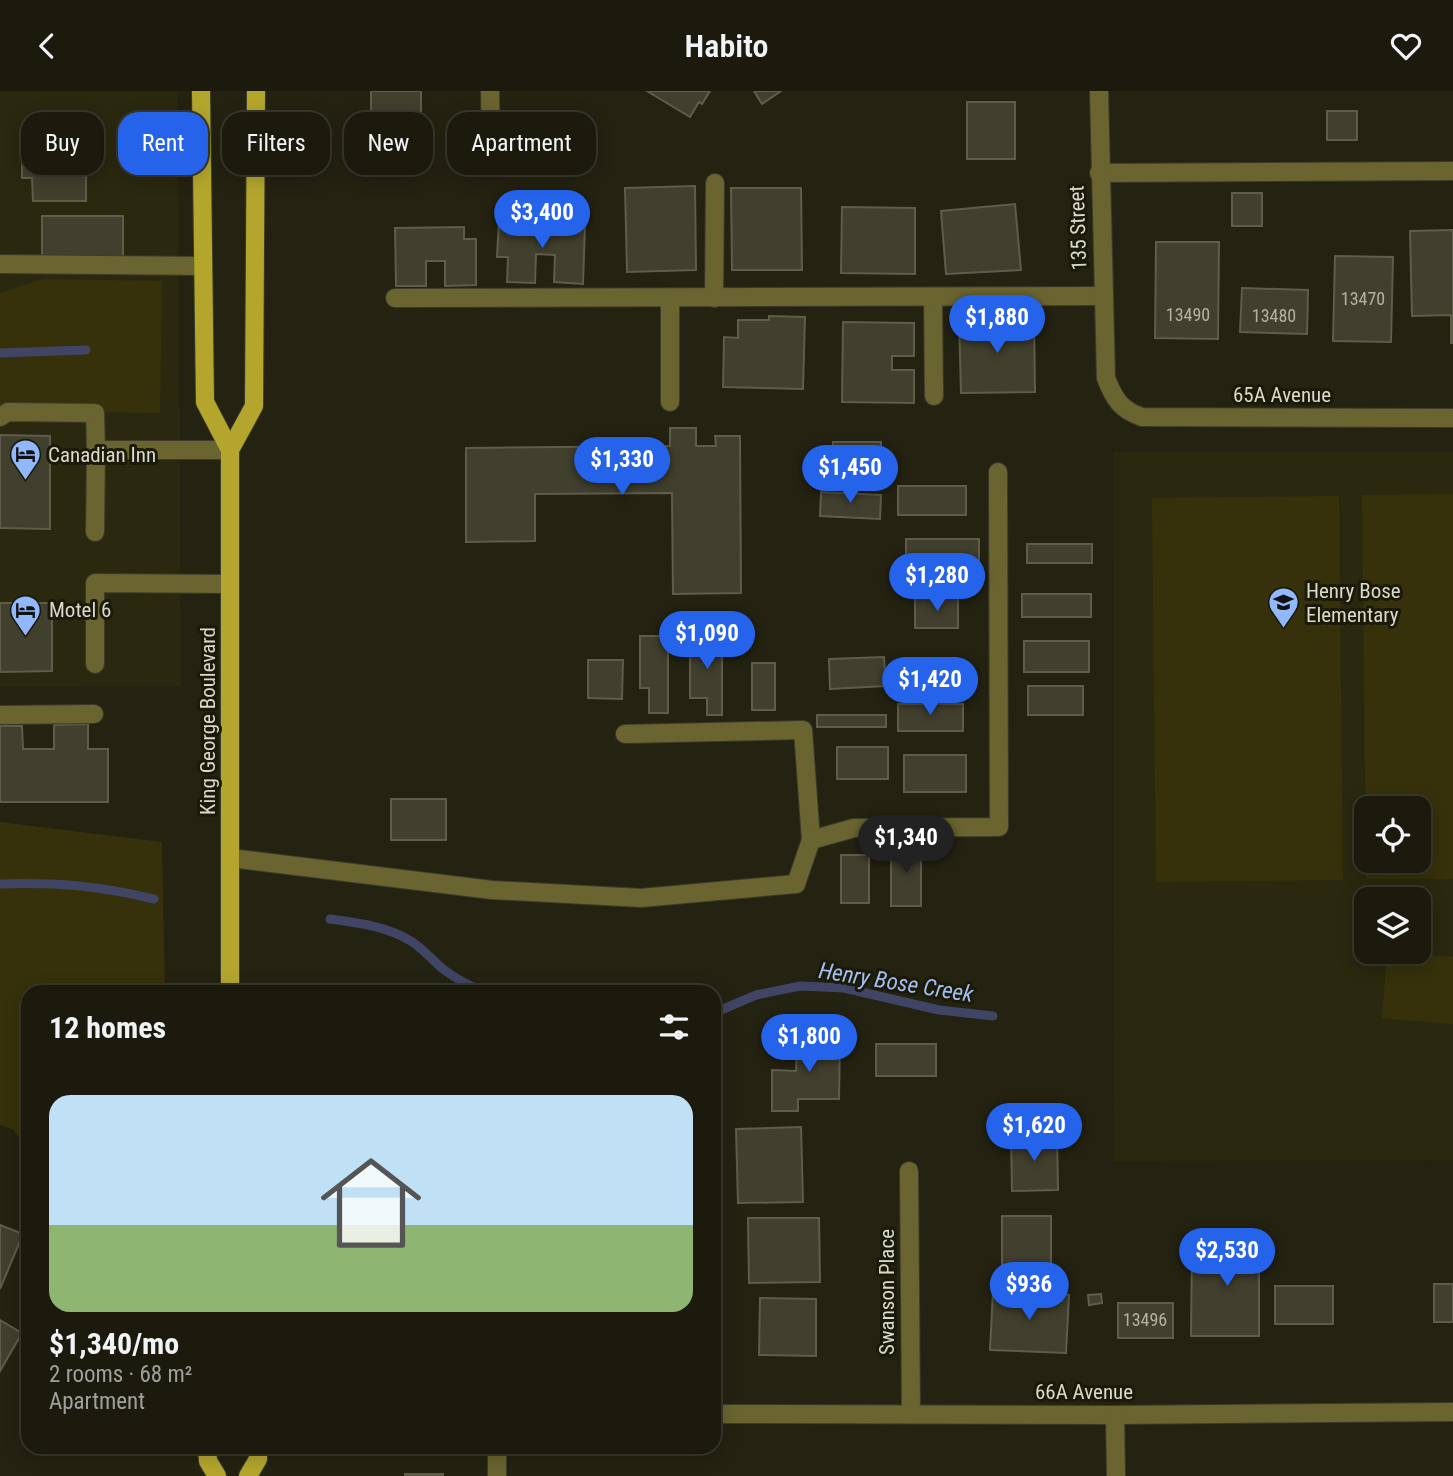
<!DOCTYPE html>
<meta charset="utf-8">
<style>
:root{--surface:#1b1a0d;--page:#28271b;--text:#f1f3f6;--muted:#a0a19d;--line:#39382e;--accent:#2563eb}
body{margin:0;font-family:"Roboto Condensed",sans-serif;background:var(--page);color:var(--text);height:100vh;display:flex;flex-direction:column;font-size:26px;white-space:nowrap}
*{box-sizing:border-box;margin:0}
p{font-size:23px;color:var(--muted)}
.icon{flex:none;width:38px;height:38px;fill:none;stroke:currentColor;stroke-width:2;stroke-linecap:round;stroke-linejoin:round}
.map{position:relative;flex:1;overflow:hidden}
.panel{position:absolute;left:21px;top:894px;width:700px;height:469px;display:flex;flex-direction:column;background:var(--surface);border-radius:21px;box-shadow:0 4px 18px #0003,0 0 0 2px var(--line)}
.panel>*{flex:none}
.banner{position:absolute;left:21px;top:21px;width:700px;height:63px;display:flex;gap:14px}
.fabs{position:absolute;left:1354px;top:705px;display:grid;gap:14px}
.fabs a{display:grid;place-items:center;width:77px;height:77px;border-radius:14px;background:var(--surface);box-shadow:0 4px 18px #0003,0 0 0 2px var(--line);font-size:35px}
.price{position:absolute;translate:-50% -60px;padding:0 16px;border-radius:24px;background:var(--accent);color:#fff;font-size:23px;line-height:46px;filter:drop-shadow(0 2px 4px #0008)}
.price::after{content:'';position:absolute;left:50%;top:42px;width:21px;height:16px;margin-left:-10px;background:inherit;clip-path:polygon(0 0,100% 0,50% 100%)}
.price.current{background:#222;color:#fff}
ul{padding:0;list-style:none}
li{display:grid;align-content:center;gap:14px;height:371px;padding:0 28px}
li+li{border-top:2px solid var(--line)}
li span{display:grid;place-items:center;height:217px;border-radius:21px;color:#555}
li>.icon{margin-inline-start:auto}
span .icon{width:126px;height:126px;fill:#fffc;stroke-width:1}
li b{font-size:30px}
h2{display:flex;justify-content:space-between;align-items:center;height:84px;padding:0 28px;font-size:30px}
.tag{padding:0 24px;border-radius:21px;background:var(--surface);box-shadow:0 4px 18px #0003,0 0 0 2px var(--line);font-size:24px;line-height:63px}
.tag.current{background:var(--accent);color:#fff}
header{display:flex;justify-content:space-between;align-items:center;height:91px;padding:0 28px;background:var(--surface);font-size:32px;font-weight:600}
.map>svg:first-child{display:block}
.built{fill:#2b2810;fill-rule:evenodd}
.green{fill:#36310a;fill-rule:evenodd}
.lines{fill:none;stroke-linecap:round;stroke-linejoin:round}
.stream{stroke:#414565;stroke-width:9}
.building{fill:#413f2d;stroke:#5f5d4a;stroke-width:2}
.lane-casing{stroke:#3d3c2b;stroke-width:20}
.street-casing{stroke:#3d3c2b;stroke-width:20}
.primary-casing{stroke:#3d3c2b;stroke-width:20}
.lane{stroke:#6a6430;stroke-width:18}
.street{stroke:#6a6430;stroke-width:18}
.primary{stroke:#b4a62d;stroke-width:18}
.labels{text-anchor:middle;stroke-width:6;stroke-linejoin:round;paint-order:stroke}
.number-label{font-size:18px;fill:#b4b2a6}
.street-label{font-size:21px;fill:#dad9ce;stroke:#1b1908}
.poi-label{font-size:21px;fill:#dad9ce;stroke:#1b1908;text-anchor:start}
.water-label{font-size:23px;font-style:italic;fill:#a3bff1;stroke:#1b1908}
</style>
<header><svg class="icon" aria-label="back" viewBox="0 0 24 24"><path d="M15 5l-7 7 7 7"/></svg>Habito<svg class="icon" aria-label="heart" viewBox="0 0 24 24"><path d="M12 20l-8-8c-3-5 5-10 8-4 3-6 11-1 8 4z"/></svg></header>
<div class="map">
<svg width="1453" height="1385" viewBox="0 0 1453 1385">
<rect width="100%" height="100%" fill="#242211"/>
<g class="built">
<polygon points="0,0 178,0 181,595 0,596"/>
<path d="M1113 361H1453V1069L1114 1070ZM1367 718H1419V770H1367ZM1367 808H1419V861H1367Z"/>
</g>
<g class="green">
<polygon points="44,188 162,190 160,322 0,319 0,202"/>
<path d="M1453 403V788H1366L1362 404ZM1367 718H1419V770H1367Z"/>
<polygon points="1339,405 1343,789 1156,791 1152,407"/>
<polygon points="0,731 162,751 165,901 28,901 28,1063 14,1039 0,1034"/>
<polygon points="1387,861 1453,866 1453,933 1382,927"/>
</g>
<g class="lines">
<g class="stream">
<polyline points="0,262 86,259"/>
<path d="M0 793C56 791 100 795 154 808"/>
<path d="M330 828C358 832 385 835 409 849 422 856 432 869 443 878 456 888 471 896 486 901"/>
<polyline points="714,922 756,904 800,895 844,897 939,919 993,925"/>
</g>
</g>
<g class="building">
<rect x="371" y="0" width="50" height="42"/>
<polygon points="647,0 710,0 702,13 699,11 690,26"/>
<polygon points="754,0 781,0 762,13"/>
<rect x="967" y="11" width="48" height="57"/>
<rect x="1327" y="20" width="30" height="29"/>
<polygon points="42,28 86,28 86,110 33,110 32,87 22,87 22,74 42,74"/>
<polygon points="695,95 696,179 627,181 625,97"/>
<polygon points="731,97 801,97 802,179 732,179"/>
<rect x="1232" y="102" width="30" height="33"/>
<polygon points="1015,113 1021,179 946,183 941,120"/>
<polygon points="842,116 915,117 915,183 841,182"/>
<rect x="42" y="125" width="81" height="40"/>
<polygon points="499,129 585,134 583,193 554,191 555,164 536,163 535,192 507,191 508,166 497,166"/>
<polygon points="464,136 464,148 476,148 476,194 445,195 445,170 426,170 426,195 396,195 395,137"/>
<polygon points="1453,139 1453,252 1451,252 1451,224 1412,225 1410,140"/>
<polygon points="1156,151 1219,151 1218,248 1155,247"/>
<polygon points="1335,165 1393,166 1391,251 1333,250"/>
<polygon points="1242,197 1308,199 1307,243 1240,241"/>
<polygon points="769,225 805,226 803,298 723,296 724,246 738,247 738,229 769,229"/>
<polygon points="1034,226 1035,301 961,302 959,227"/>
<polygon points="843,231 914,232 914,265 892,265 892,279 914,279 914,312 842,311"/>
<polygon points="670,337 696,337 696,355 716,355 715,345 740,345 741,502 673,503 672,402 535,403 535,450 466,451 466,357 670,355"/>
<polygon points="0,344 50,345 50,438 0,437"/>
<rect x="833" y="351" width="48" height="34"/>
<rect x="898" y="395" width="68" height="29"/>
<polygon points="821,401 881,404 880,428 820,425"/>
<rect x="906" y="448" width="73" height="21"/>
<rect x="1027" y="453" width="65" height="19"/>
<rect x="1022" y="503" width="69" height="23"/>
<rect x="915" y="506" width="43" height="31"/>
<polygon points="0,512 52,512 52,580 0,581"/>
<polygon points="690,544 722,544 722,624 707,624 707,607 690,607"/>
<polygon points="640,545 668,545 668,622 649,622 649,597 640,597"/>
<rect x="1024" y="550" width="65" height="31"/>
<polygon points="884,566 886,595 830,598 829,568"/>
<polygon points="588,569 623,569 622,608 588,607"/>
<rect x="752" y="572" width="23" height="47"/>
<rect x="901" y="572" width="65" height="21"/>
<rect x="1028" y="595" width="55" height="29"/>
<rect x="898" y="613" width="65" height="27"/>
<rect x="817" y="624" width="69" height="12"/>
<polygon points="88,633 88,658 108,658 108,711 0,711 0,635 22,635 23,658 54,658 54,634"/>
<rect x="837" y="656" width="51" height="32"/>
<rect x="904" y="664" width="62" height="37"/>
<rect x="391" y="708" width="55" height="41"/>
<rect x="891" y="753" width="30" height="62"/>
<rect x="841" y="764" width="28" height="48"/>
<polygon points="797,946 840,947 839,1008 798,1008 798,1020 772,1020 772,979 796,980"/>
<rect x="876" y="953" width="60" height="32"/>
<polygon points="801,1036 803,1111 738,1112 736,1038"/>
<polygon points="1057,1044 1058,1099 1012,1100 1011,1045"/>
<rect x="1002" y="1125" width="49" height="57"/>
<polygon points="748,1127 819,1127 820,1191 749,1192"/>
<polygon points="0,1134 23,1143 0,1198"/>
<polygon points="1223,1141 1259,1141 1259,1245 1191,1245 1192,1160 1223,1160"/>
<rect x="1434" y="1193" width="19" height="38"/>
<rect x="1275" y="1195" width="58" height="38"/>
<polygon points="993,1200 1069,1204 1066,1262 990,1259"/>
<polygon points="1101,1203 1102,1212 1089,1214 1088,1204"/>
<polygon points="760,1207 816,1208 816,1265 759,1264"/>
<rect x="1118" y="1212" width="55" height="35"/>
<polygon points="0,1229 22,1242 0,1280"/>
<rect x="405" y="1383" width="38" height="2"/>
</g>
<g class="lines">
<defs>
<g id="lane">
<polyline points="490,0 491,62"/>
<polyline points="1099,82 1453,80"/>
<polyline points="0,173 203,175"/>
<polyline points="933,206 934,305"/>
<polyline points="395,207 1104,205"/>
<polyline points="670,207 670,311"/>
<polyline points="714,207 715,92"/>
<polyline points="0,326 8,321 95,322 96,359"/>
<polyline points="95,441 96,359 230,359"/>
<polyline points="95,573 95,492 230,493"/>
<polyline points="0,624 94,623"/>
<polyline points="625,643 803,639 811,749"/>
<polyline points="231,767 492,799 641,807 796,793 811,749 854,737 999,736 998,381"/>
<polyline points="497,1385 497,1364 500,1356"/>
</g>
<g id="street">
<path d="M1099 0 1106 287C1114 308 1121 319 1142 326L1453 327"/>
<polyline points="909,1080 911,1322"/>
<polyline points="714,1323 1115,1324 1453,1321"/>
<polyline points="1115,1324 1116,1385"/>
</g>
<g id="primary">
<polyline points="201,0 205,311 230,359"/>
<polyline points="230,901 230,359 254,315 256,0"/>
<polyline points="207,1356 208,1370 217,1385"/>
<polyline points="248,1385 258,1368 258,1356"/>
</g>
</defs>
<use href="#lane" class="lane-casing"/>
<use href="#street" class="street-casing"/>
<use href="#primary" class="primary-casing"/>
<use href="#lane" class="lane"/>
<use href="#street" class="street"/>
<use href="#primary" class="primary"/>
</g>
<defs>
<symbol id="hotel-pin" viewBox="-11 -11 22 30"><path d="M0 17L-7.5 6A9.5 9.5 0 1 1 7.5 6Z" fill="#91b8fd" stroke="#1b1908"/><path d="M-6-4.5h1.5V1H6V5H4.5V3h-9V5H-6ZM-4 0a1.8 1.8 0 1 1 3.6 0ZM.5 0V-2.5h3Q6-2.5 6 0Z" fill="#111"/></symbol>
<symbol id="school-pin" viewBox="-11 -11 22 30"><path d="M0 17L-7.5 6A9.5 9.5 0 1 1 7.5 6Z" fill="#91b8fd" stroke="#1b1908"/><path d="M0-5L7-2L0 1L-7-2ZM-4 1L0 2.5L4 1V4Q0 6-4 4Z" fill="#111"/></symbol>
</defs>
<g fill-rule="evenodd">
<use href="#hotel-pin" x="8" y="346" width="35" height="47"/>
<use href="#school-pin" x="1266" y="494" width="35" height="47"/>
<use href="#hotel-pin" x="8" y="502" width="35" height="47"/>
</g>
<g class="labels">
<g class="number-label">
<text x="1363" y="214">13470</text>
<text x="1188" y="230">13490</text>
<text x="1274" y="231">13480</text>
<text x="1145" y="1235">13496</text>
</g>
<g class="street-label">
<text transform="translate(1078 137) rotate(-92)" y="7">135 Street</text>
<text x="1282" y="311">65A Avenue</text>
<text transform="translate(208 630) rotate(-90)" y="7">King George Boulevard</text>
<text transform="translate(887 1201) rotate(-90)" y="7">Swanson Place</text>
<text x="1084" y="1308">66A Avenue</text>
</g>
<g class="poi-label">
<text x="48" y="371">Canadian Inn</text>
<text x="1306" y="507">Henry Bose<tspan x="1306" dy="24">Elementary</tspan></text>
<text x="49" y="526">Motel 6</text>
</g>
<g class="water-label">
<text transform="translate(896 891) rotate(9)" y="8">Henry Bose Creek</text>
</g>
</g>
</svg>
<div class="fabs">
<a><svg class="icon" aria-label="locate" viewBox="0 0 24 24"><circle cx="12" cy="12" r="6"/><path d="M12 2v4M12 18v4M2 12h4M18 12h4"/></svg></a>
<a><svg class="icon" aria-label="layers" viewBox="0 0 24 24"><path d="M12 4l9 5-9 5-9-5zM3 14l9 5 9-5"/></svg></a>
</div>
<b class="price" style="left:542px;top:159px">$3,400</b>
<b class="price" style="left:997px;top:264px">$1,880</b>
<b class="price" style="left:622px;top:406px">$1,330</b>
<b class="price" style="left:850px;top:414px">$1,450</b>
<b class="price" style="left:937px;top:522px">$1,280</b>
<b class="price" style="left:707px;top:580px">$1,090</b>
<b class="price" style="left:930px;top:626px">$1,420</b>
<b class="price current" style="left:906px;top:784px">$1,340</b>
<b class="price" style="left:809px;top:983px">$1,800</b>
<b class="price" style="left:1034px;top:1072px">$1,620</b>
<b class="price" style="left:1227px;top:1197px">$2,530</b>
<b class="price" style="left:1029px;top:1231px">$936</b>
<div class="banner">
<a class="tag">Buy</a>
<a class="tag current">Rent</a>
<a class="tag">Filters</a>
<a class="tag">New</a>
<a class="tag">Apartment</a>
</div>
<section class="panel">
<h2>12 homes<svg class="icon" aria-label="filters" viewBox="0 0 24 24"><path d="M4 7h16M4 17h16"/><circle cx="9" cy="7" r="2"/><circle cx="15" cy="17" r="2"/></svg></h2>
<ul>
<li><span style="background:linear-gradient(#bfe0f5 60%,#8fb573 0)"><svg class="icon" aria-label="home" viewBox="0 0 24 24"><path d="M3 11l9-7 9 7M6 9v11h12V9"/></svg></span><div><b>$1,340/mo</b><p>2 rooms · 68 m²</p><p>Apartment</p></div></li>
</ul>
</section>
</div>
